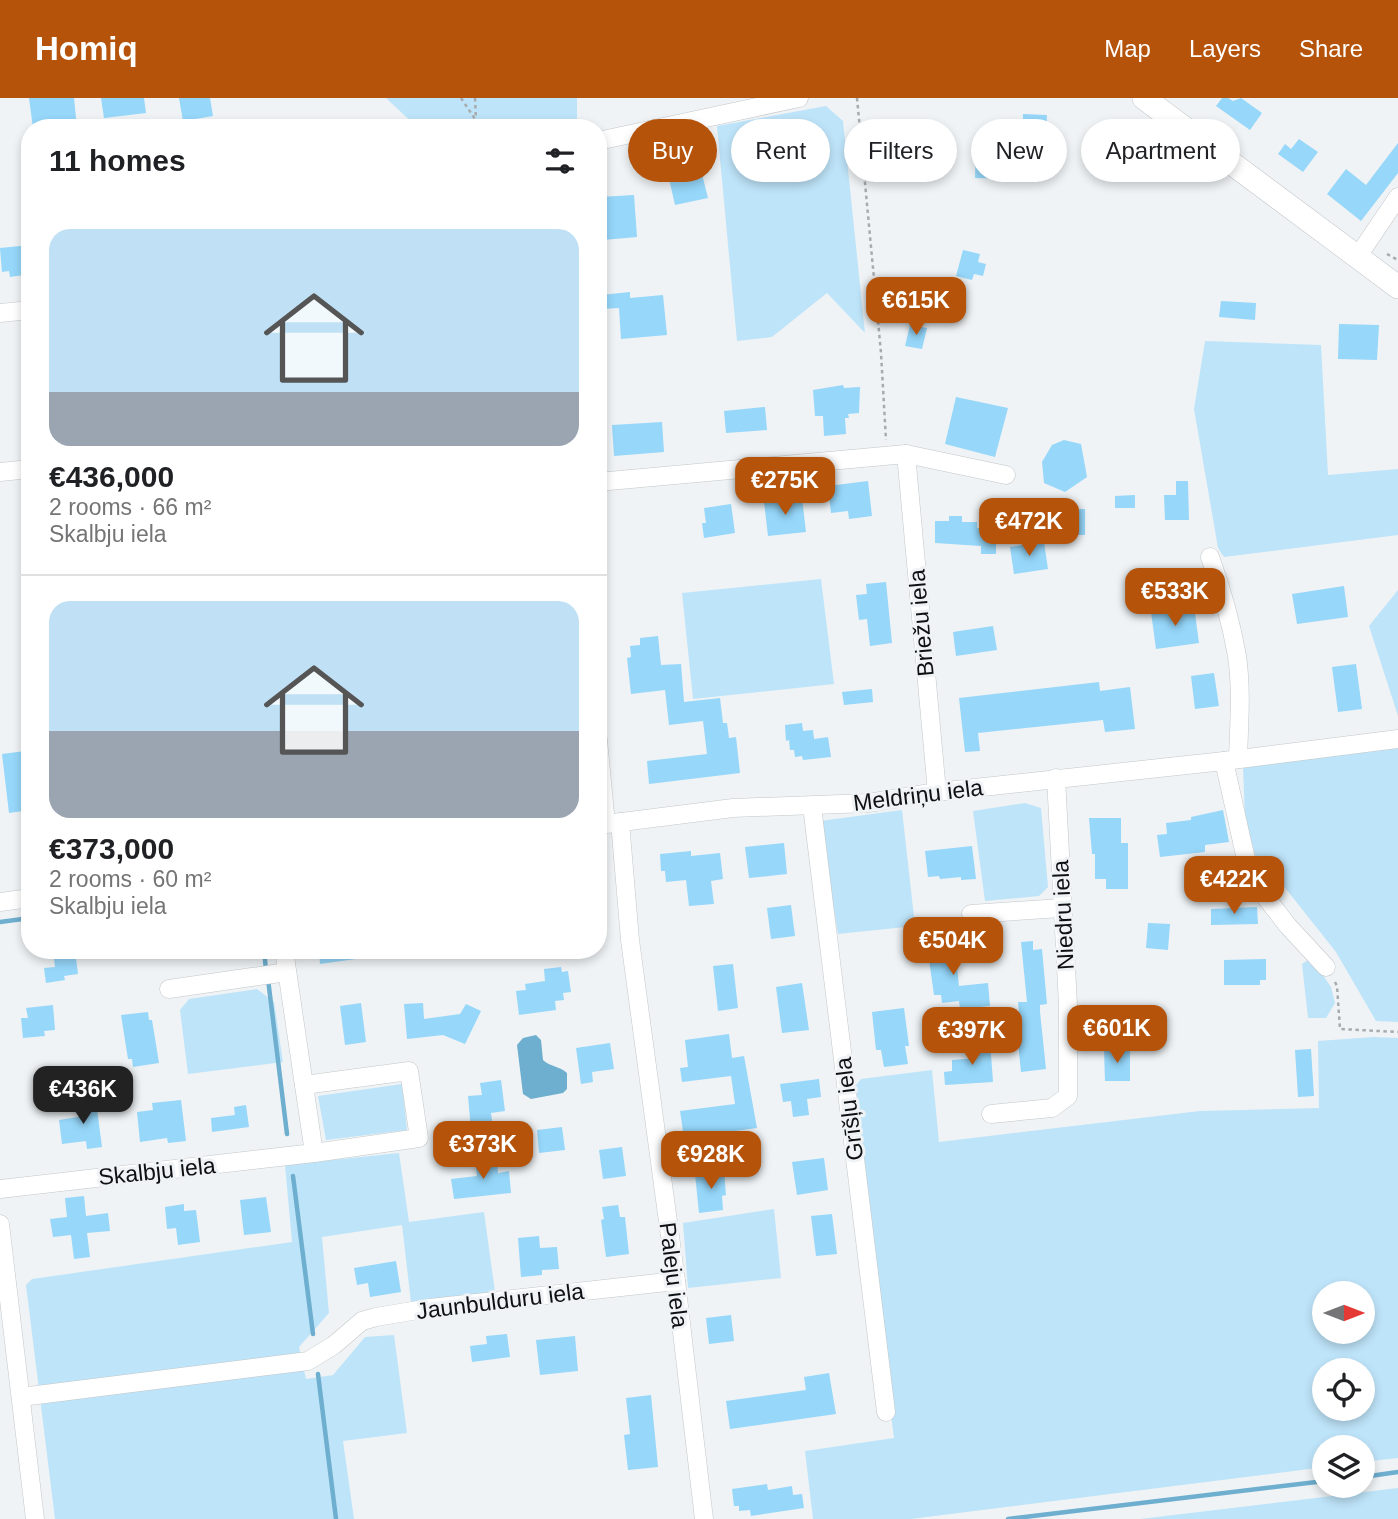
<!DOCTYPE html>
<meta charset="utf-8">
<style>
:root{--surface:#fff;--page:#f6f6f6;--text:#202124;--muted:#757577;--line:#e0e0e0;--accent:#b45309}
body{margin:0;font-family:Arial,sans-serif;background:var(--page);color:var(--text);height:100vh;display:flex;flex-direction:column;font-size:26px;white-space:nowrap}
*{box-sizing:border-box;margin:0}
p{font-size:23px;color:var(--muted)}
.icon{flex:none;width:38px;height:38px;fill:none;stroke:currentColor;stroke-width:2;stroke-linecap:round;stroke-linejoin:round}
.map{position:relative;flex:1;overflow:hidden}
.panel{position:absolute;left:21px;top:21px;width:586px;height:840px;display:flex;flex-direction:column;background:var(--surface);border-radius:28px;box-shadow:0 4px 10px #0003}
.panel>*{flex:none}
.top-card{position:absolute;left:628px;top:21px;width:663px;height:63px;display:flex;gap:14px}
.needle{width:46px;rotate:90deg}
.fabs{position:absolute;left:1312px;top:1183px;display:grid;gap:14px}
.fabs a{display:grid;place-items:center;width:63px;height:63px;border-radius:50%;background:var(--surface);box-shadow:0 4px 10px #0003;font-size:35px}
.price{position:absolute;translate:-50% -60px;padding:0 16px;border-radius:14px;background:var(--accent);color:#fff;font-size:23px;line-height:46px;filter:drop-shadow(0 2px 4px #0008)}
.price::after{content:'';position:absolute;left:50%;top:42px;width:21px;height:16px;margin-left:-10px;background:inherit;clip-path:polygon(0 0,100% 0,50% 100%)}
.price.current{background:#222;color:#fff}
ul{padding:0;list-style:none}
li{display:grid;align-content:center;gap:14px;height:371px;padding:0 28px}
li+li{border-top:2px solid var(--line)}
li span{display:grid;place-items:center;height:217px;border-radius:21px;color:#555}
li>.icon{margin-inline-start:auto}
span .icon{width:126px;height:126px;fill:#fffc;stroke-width:1}
li b{font-size:30px}
h2{display:flex;justify-content:space-between;align-items:center;height:84px;padding:0 28px;font-size:30px}
.pill{padding:0 24px;border-radius:32px;background:var(--surface);box-shadow:0 4px 10px #0003;font-size:24px;line-height:63px}
.pill.current{background:var(--accent);color:#fff}
header{display:flex;align-items:center;gap:42px;box-sizing:border-box;height:98px;padding:0 35px;background:var(--accent);color:#fff}
header strong{font-size:33px}
nav{display:flex;gap:38px;margin-inline-start:auto;font-size:24px}
.map>svg:first-child{display:block}
.green{fill:#bee4f9;fill-rule:evenodd}
.water{fill:#6eaecf}
.lines{fill:none;stroke-linecap:round;stroke-linejoin:round}
.stream{stroke:#6eaecf;stroke-width:4.5}
.building{fill:#96d7fa}
.minor-casing{stroke:#c3c7c9;stroke-width:19}
.major-casing{stroke:#c3c7c9;stroke-width:24}
.path{stroke:#a8abad;stroke-width:2.5;stroke-dasharray:3.5 3.5;stroke-linecap:butt}
.minor{stroke:#fff;stroke-width:18}
.major{stroke:#fff;stroke-width:23}
.labels{text-anchor:middle;stroke-width:6;stroke-linejoin:round;paint-order:stroke}
.street-label{font-size:23px;fill:#0f1011;stroke:#eff3f5}
</style>
<header>
<strong>Homiq</strong>
<nav><a>Map</a><a>Layers</a><a>Share</a></nav>
</header>
<div class="map">
<svg width="1398" height="1421" viewBox="0 0 1398 1421">
<rect width="100%" height="100%" fill="#eff3f5"/>
<g class="green">
<polygon points="386,0 577,0 577,30 418,30"/>
<polygon points="826,8 843,23 865,235 827,195 772,239 737,243 717,28"/>
<polygon points="1205,243 1321,247 1328,377 1398,371 1398,437 1224,459 1218,450 1194,311"/>
<polygon points="821,481 834,586 693,601 682,495"/>
<polygon points="1398,492 1398,618 1369,528"/>
<polygon points="1398,650 1398,924 1376,923 1336,854 1282,786 1255,757 1245,720 1243,669"/>
<polygon points="1025,705 1041,710 1048,789 1039,798 985,803 973,713"/>
<polygon points="902,712 915,828 838,836 820,723"/>
<polygon points="1311,860 1331,889 1335,905 1326,920 1308,920 1302,866"/>
<polygon points="257,891 274,904 283,964 188,976 180,912 189,901"/>
<path d="M1374 939 1398 940V1360L1363 1364V1349H1325V1369L911 1421H813L805 1353 894 1340 867 1127 853 991 861 981 932 972 939 1044 1200 1013 1319 1010 1318 943ZM1325 1195H1363V1234H1325ZM1325 1272H1363V1311H1325Z"/>
<polygon points="402,986 407,1032 326,1042 318,998"/>
<polygon points="399,1055 409,1124 484,1114 495,1194 411,1204 402,1127 322,1139 329,1215 299,1249 306,1281 333,1277 365,1239 394,1237 407,1335 343,1343 354,1421 55,1421 26,1187 32,1181 292,1144 285,1067"/>
<polygon points="774,1111 781,1180 688,1190 683,1125"/>
<polygon points="1398,1390 1398,1421 1140,1421"/>
</g>
<path class="water" d="M536 937 541 942 543 962C550 969 560 968 567 975V991L563 995 531 1001 523 996 517 947 523 940Z"/>
<g class="lines">
<g class="stream">
<polyline points="0,824 30,820"/>
<polyline points="264,852 266,872"/>
<polyline points="268,881 287,1036"/>
<polyline points="293,1078 313,1236"/>
<polyline points="318,1276 336,1421"/>
<polyline points="1363,1379 1398,1374"/>
<polyline points="1008,1421 1325,1383"/>
</g>
</g>
<g class="building">
<polygon points="29,0 74,0 77,30 33,30"/>
<polygon points="101,0 144,0 146,15 104,20"/>
<polygon points="179,0 210,0 213,18 183,23"/>
<polygon points="1222,0 1228,0 1233,3 1241,0 1262,15 1250,32 1216,8"/>
<polygon points="1023,16 1047,17 1046,37 1007,35 1008,21 1023,22"/>
<polygon points="1299,41 1318,54 1303,74 1278,56 1285,46 1291,51"/>
<polygon points="1398,45 1398,75 1361,123 1327,96 1346,71 1366,87"/>
<polygon points="976,49 1016,50 1015,81 975,80"/>
<polygon points="699,64 708,100 675,107 667,72"/>
<polygon points="634,97 637,139 603,142 600,99"/>
<polygon points="30,147 30,172 23,173 24,177 10,179 9,173 2,174 0,150"/>
<polygon points="963,152 980,156 978,164 986,166 983,178 974,176 972,182 956,178"/>
<polygon points="630,194 630,200 663,197 667,237 621,241 619,210 602,211 601,197"/>
<polygon points="1221,203 1256,205 1255,222 1219,219"/>
<polygon points="1339,226 1379,227 1377,262 1338,261"/>
<polygon points="910,227 927,230 922,251 905,248"/>
<polygon points="843,287 844,290 860,289 859,315 848,316 849,320 845,320 846,336 824,338 823,318 815,318 813,292"/>
<polygon points="956,299 1008,310 995,359 945,346"/>
<polygon points="765,309 767,332 726,335 724,313"/>
<polygon points="662,324 664,354 614,358 612,327"/>
<polygon points="1064,342 1081,346 1087,379 1065,394 1044,385 1042,364 1052,347"/>
<polygon points="868,383 872,418 849,421 848,413 831,415 828,388"/>
<polygon points="1176,383 1188,383 1189,422 1165,422 1164,397 1176,397"/>
<polygon points="1135,397 1135,410 1115,410 1115,398"/>
<polygon points="802,400 806,434 768,438 764,404"/>
<polygon points="731,406 735,435 704,440 702,425 706,425 704,410"/>
<rect x="1059" y="411" width="26" height="26"/>
<polygon points="949,418 962,418 962,424 977,424 977,430 996,430 996,456 981,456 981,448 935,445 935,423 949,423"/>
<polygon points="1044,444 1048,471 1014,476 1010,449"/>
<polygon points="886,484 892,545 870,548 867,521 859,522 856,497 867,496 866,486"/>
<polygon points="1344,488 1348,519 1297,526 1292,496"/>
<polygon points="1194,508 1199,545 1156,551 1151,514"/>
<polygon points="993,528 997,552 956,558 953,534"/>
<polygon points="658,538 661,567 681,566 684,604 720,600 723,625 727,625 729,640 736,639 740,675 649,686 647,663 707,656 703,623 669,627 665,592 631,596 627,560 631,559 630,548 640,547 640,540"/>
<polygon points="1356,566 1362,611 1338,614 1332,569"/>
<polygon points="1214,575 1219,608 1195,611 1191,578"/>
<polygon points="1099,584 1100,593 1130,589 1135,631 1105,634 1103,622 978,635 980,653 965,654 959,600"/>
<polygon points="872,591 873,604 844,607 842,594"/>
<polygon points="802,625 803,633 813,632 814,641 828,639 831,659 803,662 802,658 795,659 794,652 790,652 789,642 786,643 785,627"/>
<polygon points="25,653 30,712 9,715 2,656"/>
<polygon points="1223,712 1229,744 1205,747 1205,754 1160,759 1157,737 1167,736 1166,725 1191,722 1191,719"/>
<polygon points="1089,720 1121,720 1121,745 1128,745 1128,791 1106,791 1106,781 1095,781 1095,756 1092,756"/>
<polygon points="784,745 787,776 749,780 745,749"/>
<polygon points="972,748 976,781 961,782 961,779 940,781 939,778 928,779 925,753"/>
<polygon points="691,753 691,758 720,755 723,781 711,783 714,806 689,808 686,782 666,784 665,773 661,773 660,756"/>
<polygon points="791,807 795,838 771,841 767,810"/>
<polygon points="1257,809 1258,826 1211,827 1211,811"/>
<polygon points="1148,825 1170,826 1168,852 1146,850"/>
<polygon points="952,838 954,868 957,868 959,888 988,885 990,908 960,911 959,903 942,905 941,897 934,897 926,840"/>
<polygon points="1033,843 1033,852 1042,851 1047,906 1040,907 1040,914 1046,971 1021,974 1017,935 1021,935 1018,904 1027,904 1021,844"/>
<polygon points="53,852 75,852 78,876 64,878 65,882 46,885 44,870 55,869"/>
<polygon points="328,852 363,852 363,860 320,866 319,854"/>
<polygon points="1266,861 1266,882 1260,882 1260,887 1224,887 1224,862"/>
<polygon points="733,866 738,910 718,913 713,868"/>
<polygon points="561,869 562,874 568,873 571,894 563,895 564,902 555,903 556,912 519,917 516,893 526,892 525,886 545,883 544,871"/>
<polygon points="802,885 809,932 782,935 776,889"/>
<polygon points="361,905 366,944 345,947 340,908"/>
<polygon points="423,905 424,921 460,916 466,906 481,913 465,946 443,937 407,941 404,906"/>
<polygon points="53,907 55,932 44,933 45,938 23,940 21,920 28,920 26,910"/>
<polygon points="904,910 909,948 905,948 908,966 884,969 881,952 876,952 872,914"/>
<polygon points="148,914 149,922 152,922 159,965 133,969 132,961 128,961 121,917"/>
<polygon points="729,936 732,960 744,958 757,1030 684,1040 680,1013 735,1006 731,978 682,984 680,970 688,969 685,942"/>
<polygon points="990,942 993,984 945,987 944,974 952,973 952,962 977,960 975,943"/>
<polygon points="610,945 614,971 592,974 593,984 581,986 576,950"/>
<polygon points="1311,951 1314,998 1298,999 1295,952"/>
<polygon points="1104,952 1130,952 1130,983 1105,983"/>
<polygon points="819,981 821,999 807,1001 809,1017 793,1019 791,1003 783,1004 780,986"/>
<polygon points="501,982 505,1013 491,1015 493,1030 471,1032 468,998 482,997 480,985"/>
<polygon points="95,996 102,1049 87,1051 86,1043 62,1046 59,1022 84,1018 81,998"/>
<polygon points="181,1002 186,1043 168,1045 167,1040 140,1044 137,1014 153,1012 152,1005"/>
<polygon points="246,1007 249,1029 212,1034 211,1020 235,1017 234,1009"/>
<polygon points="562,1029 565,1052 539,1055 537,1032"/>
<polygon points="622,1049 626,1078 603,1081 599,1052"/>
<polygon points="497,1059 498,1075 509,1073 511,1095 454,1101 451,1081 477,1078 475,1062"/>
<polygon points="824,1060 828,1092 797,1097 792,1064"/>
<polygon points="724,1072 726,1097 722,1098 723,1112 699,1115 695,1076"/>
<polygon points="84,1098 86,1118 108,1115 110,1133 87,1135 90,1159 74,1161 71,1137 53,1139 50,1121 67,1119 65,1100"/>
<polygon points="266,1099 271,1134 244,1137 240,1102"/>
<polygon points="184,1106 184,1113 196,1112 200,1144 178,1147 176,1130 167,1131 165,1109"/>
<polygon points="618,1107 620,1119 625,1119 629,1156 606,1159 601,1122 604,1121 602,1109"/>
<polygon points="832,1116 837,1156 816,1158 811,1118"/>
<polygon points="539,1138 540,1150 557,1149 559,1171 542,1172 542,1177 521,1179 518,1140"/>
<polygon points="396,1163 401,1194 370,1199 368,1185 357,1187 354,1170"/>
<polygon points="731,1217 734,1243 709,1246 706,1220"/>
<polygon points="507,1236 510,1259 472,1264 470,1248 487,1246 486,1238"/>
<polygon points="575,1238 578,1273 540,1277 536,1242"/>
<polygon points="829,1275 836,1316 730,1331 726,1303 806,1292 804,1279"/>
<polygon points="651,1297 658,1369 628,1372 624,1337 630,1336 626,1300"/>
<polygon points="767,1386 768,1392 792,1388 793,1397 802,1396 804,1410 751,1418 750,1412 739,1413 739,1408 734,1408 732,1391"/>
</g>
<g class="lines">
<defs>
<g id="minor">
<polyline points="598,43 799,0"/>
<polyline points="1358,158 1398,99"/>
<polyline points="0,215 30,212"/>
<polyline points="906,356 937,694"/>
<polyline points="0,374 30,371"/>
<polyline points="598,384 906,356 1006,377"/>
<path d="M1210 459C1222 492 1231 524 1237 558 1242 592 1239 627 1238 661"/>
<polyline points="598,642 606,726"/>
<polyline points="1224,663 1247,766 1257,788 1288,828 1326,869"/>
<polyline points="812,708 886,1314"/>
<polyline points="620,724 630,842 676,1183 704,1421"/>
<polyline points="598,727 733,710 868,705 937,694 1224,663 1398,641"/>
<polyline points="0,804 30,800"/>
<polyline points="971,816 1061,810"/>
<polyline points="169,891 287,874"/>
<polyline points="304,987 409,973 419,1040 314,1055"/>
<polyline points="991,1016 1052,1010 1068,998 1068,907 1056,680"/>
<polyline points="0,1091 314,1055 284,852"/>
<polyline points="0,1126 35,1421"/>
<polyline points="21,1299 308,1263 334,1247 362,1223 376,1219 430,1210 676,1183"/>
</g>
<polyline id="major" points="1144,0 1398,189"/>
</defs>
<use href="#minor" class="minor-casing"/>
<use href="#major" class="major-casing"/>
<g class="path">
<polyline points="461,0 475,21"/>
<polyline points="475,0 476,23 480,30"/>
<polyline points="857,0 881,255 886,342"/>
<polyline points="1387,156 1398,162"/>
<polyline points="1335,884 1337,888 1340,931 1398,934"/>
</g>
<use href="#minor" class="minor"/>
<use href="#major" class="major"/>
</g>
<g class="labels">
<g class="street-label">
<text transform="translate(921 525) rotate(-95)" y="8">Briežu iela</text>
<text transform="translate(918 697) rotate(-7)" y="8">Meldriņu iela</text>
<text transform="translate(1063 817) rotate(-93)" y="8">Niedru iela</text>
<text transform="translate(849 1011) rotate(-97)" y="8">Grīšļu iela</text>
<text transform="translate(157 1073) rotate(-6)" y="8">Skalbju iela</text>
<text transform="translate(674 1177) rotate(83)" y="8">Paleju iela</text>
<text transform="translate(500 1203) rotate(-7)" y="8">Jaunbulduru iela</text>
</g>
</g>
</svg>
<div class="fabs">
<a><svg class="needle" viewBox="-14 -14 28 28"><path d="M0-13l5 13h-10z" fill="#e53935"/><path d="M0 13l5-13h-10z" fill="#757577"/></svg></a>
<a><svg class="icon" aria-label="locate" viewBox="0 0 24 24"><circle cx="12" cy="12" r="6"/><path d="M12 2v4M12 18v4M2 12h4M18 12h4"/></svg></a>
<a><svg class="icon" aria-label="layers" viewBox="0 0 24 24"><path d="M12 4l9 5-9 5-9-5zM3 14l9 5 9-5"/></svg></a>
</div>
<b class="price" style="left:916px;top:239px">€615K</b>
<b class="price" style="left:785px;top:419px">€275K</b>
<b class="price" style="left:1029px;top:460px">€472K</b>
<b class="price" style="left:1175px;top:530px">€533K</b>
<b class="price" style="left:1234px;top:818px">€422K</b>
<b class="price" style="left:953px;top:879px">€504K</b>
<b class="price" style="left:1117px;top:967px">€601K</b>
<b class="price" style="left:972px;top:969px">€397K</b>
<b class="price current" style="left:83px;top:1028px">€436K</b>
<b class="price" style="left:483px;top:1083px">€373K</b>
<b class="price" style="left:711px;top:1093px">€928K</b>
<div class="top-card">
<a class="pill current">Buy</a>
<a class="pill">Rent</a>
<a class="pill">Filters</a>
<a class="pill">New</a>
<a class="pill">Apartment</a>
</div>
<section class="panel">
<h2>11 homes<svg class="icon" aria-label="filters" viewBox="0 0 24 24"><path d="M4 7h16M4 17h16"/><circle cx="9" cy="7" r="2"/><circle cx="15" cy="17" r="2"/></svg></h2>
<ul>
<li><span style="background:linear-gradient(#bfe0f5 75%,#9aa5b1 0)"><svg class="icon" aria-label="home" viewBox="0 0 24 24"><path d="M3 11l9-7 9 7M6 9v11h12V9"/></svg></span><div><b>€436,000</b><p>2 rooms · 66 m²</p><p>Skalbju iela</p></div></li>
<li><span style="background:linear-gradient(#bfe0f5 60%,#9aa5b1 0)"><svg class="icon" aria-label="home" viewBox="0 0 24 24"><path d="M3 11l9-7 9 7M6 9v11h12V9"/></svg></span><div><b>€373,000</b><p>2 rooms · 60 m²</p><p>Skalbju iela</p></div></li>
</ul>
</section>
</div>
